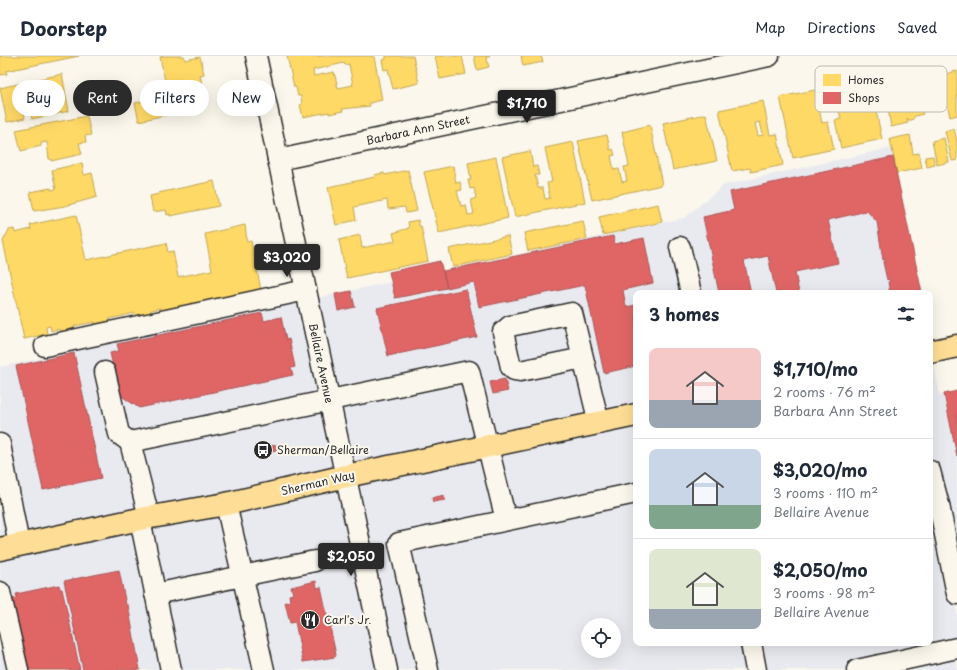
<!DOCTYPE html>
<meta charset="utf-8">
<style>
:root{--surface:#fff;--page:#f6f6f7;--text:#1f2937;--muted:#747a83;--line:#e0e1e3;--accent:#2b2b2b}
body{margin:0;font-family:"Playpen Sans",sans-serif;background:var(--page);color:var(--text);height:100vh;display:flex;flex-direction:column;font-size:15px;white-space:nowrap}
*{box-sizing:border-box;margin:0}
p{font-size:13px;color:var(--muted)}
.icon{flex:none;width:22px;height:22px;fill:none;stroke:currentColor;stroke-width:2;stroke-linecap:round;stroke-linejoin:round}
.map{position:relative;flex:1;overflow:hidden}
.sheet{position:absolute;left:633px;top:234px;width:300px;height:356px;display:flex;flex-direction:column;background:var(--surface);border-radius:8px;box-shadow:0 4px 16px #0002}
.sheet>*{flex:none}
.hud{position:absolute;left:12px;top:24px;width:380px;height:36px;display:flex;gap:8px}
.controls{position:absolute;left:581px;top:562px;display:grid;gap:8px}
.controls a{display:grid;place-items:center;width:40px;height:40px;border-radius:50%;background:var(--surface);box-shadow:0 4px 16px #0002;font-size:20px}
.price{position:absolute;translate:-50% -34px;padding:0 9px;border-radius:4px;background:var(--accent);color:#fff;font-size:13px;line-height:26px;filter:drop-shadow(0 1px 2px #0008)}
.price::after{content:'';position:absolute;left:50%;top:24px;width:12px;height:9px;margin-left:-6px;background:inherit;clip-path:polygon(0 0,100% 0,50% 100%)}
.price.current{background:#222;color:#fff}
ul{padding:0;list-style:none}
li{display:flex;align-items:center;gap:12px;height:100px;padding:0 16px}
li+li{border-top:1px solid var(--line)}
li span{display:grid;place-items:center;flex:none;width:112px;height:80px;border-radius:8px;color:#555}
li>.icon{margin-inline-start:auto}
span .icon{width:48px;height:48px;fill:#fffc;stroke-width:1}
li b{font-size:17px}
h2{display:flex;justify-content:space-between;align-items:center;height:48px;padding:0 16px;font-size:17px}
.pill{padding:0 14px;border-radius:18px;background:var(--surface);box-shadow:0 4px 16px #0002;font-size:14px;line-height:36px}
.pill.current{background:var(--accent);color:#fff}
header{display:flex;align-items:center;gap:24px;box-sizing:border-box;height:56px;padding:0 20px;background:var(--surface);border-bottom:1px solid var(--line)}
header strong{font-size:19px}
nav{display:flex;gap:22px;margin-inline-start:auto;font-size:14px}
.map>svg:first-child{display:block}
.built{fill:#e9eaf0;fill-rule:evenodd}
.homes{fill:#ffd966;stroke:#bfa554;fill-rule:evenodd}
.shops{fill:#e06666;stroke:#aa5454}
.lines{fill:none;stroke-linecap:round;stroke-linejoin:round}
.minor-casing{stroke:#2b2b2b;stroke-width:23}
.major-casing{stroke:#2b2b2b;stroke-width:25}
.minor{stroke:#fbf7ec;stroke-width:20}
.major{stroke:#fedd96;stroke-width:22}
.labels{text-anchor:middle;stroke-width:4;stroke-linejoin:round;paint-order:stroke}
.street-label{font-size:11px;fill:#2b2b2b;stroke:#fbf7ec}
.poi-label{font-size:11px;fill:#2b2b2b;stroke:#fbf7ec;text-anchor:start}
.key{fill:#fbf7ec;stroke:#bdbab2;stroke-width:1}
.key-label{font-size:11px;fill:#2b2b2b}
</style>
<header>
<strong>Doorstep</strong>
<nav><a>Map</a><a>Directions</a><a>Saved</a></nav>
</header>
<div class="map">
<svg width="957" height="614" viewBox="0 0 957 614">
<rect width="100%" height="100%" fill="#fbf7ec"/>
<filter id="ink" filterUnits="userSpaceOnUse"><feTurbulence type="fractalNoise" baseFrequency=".025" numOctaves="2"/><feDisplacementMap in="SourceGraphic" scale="8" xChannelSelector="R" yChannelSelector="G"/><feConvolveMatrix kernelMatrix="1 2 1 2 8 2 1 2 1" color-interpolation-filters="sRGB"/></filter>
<g filter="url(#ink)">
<path class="built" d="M891 92 920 237H636V587H930V290L940 339 957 336V614H0V311L684 162 724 129ZM588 569H614V595H588Z"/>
<g class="homes">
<polygon points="0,0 79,0 6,15 7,18 0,19"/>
<polygon points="164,0 184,0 185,4 200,1 204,18 200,19 203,33 198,34 200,41 170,48 160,1"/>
<path d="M287 0H374L382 44 369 47 370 50 342 53 343 55 329 58V56L303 61 300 49 302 48 301 40H298L296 31H294ZM344 7 345 9 349 8 353 29 338 32 334 16 314 20 313 14Z"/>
<polygon points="386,0 413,0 419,27 393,33 388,13 384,14 382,4 386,3"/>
<polygon points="435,0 462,0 466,18 440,23"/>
<polygon points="474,0 490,0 486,1 489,11 477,14"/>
<polygon points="521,0 541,0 543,6 523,10"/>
<polygon points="957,15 957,59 950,61 941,19"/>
<polygon points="62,18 69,55 32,63 28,43 23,44 22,47 25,62 7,66 0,32"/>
<polygon points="869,22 882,83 841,92 835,64 841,63 833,29"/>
<polygon points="924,27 929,52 927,54 922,54 923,58 915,60 912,64 908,64 907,62 908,67 891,71 885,35"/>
<polygon points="815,34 822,67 828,66 834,93 793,102 780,41"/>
<polygon points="166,40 170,58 139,65 135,47"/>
<path d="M763 45 770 79 777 78 783 109 751 116 750 112 732 115 719 54ZM760 66 763 79 758 80 755 67Z"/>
<polygon points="706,58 717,105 673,114 663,67"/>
<polygon points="87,60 91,79 85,80 86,86 79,87 82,98 51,105 51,103 49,103 47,86 41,87 41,90 21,95 16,74"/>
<polygon points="650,69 662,129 592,144 578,85 607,79 610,94 613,93 615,99 611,100 614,114 619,113 622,126 627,125 624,111 629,110 622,76"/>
<polygon points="954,72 957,86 957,104 952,105 945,75"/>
<polygon points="910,79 913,98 919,97 922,112 897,117 890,83"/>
<polygon points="944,82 949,106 937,109 932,85"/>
<polygon points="573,86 585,146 515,161 502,101 530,95 533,111 537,110 539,119 535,119 538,132 543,132 545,143 550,142 547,127 552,126 545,92"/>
<polygon points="933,100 935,109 927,111 925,101"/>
<polygon points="496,101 508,162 439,177 424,116 453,110 456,127 460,126 462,134 457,135 461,150 466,149 468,159 474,158 471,144 476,142 474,132 470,133 468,124 471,124 468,107"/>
<polygon points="82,107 84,119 92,117 97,141 65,150 34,155 30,136 51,132 51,134 56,133 52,114"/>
<polygon points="408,114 417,155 406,157 405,151 388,153 387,144 354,151 356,164 336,169 328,131 375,121 374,119 384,117 385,119"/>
<polygon points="214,125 219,150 170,160 170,158 167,159 166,154 153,156 150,140 159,138 158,137"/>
<polygon points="658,148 662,166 603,179 599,161"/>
<polygon points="76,159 86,204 166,187 168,196 173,195 178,221 212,214 205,178 245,169 247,186 251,185 261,234 161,255 161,252 151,254 151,257 136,260 135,257 109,263 109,266 95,269 95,266 74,270 74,273 60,276 59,273 51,275 50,270 46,271 47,278 24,283 3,185 9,174 14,173 15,177 31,173 30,169"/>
<polygon points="418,164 419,170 421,170 428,205 347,222 339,184 360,179 362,192 395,185 393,177 409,172 408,166"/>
<polygon points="583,165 587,183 528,195 524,177"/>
<polygon points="508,180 512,198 453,211 449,193"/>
</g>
<g class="shops">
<polygon points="893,101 922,237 890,237 888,226 890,226 889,223 887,224 883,206 885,206 885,203 883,204 877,166 867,155 828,164 838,207 795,216 799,237 776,237 768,200 744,205 751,237 719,237 703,161 734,154 730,136"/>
<polygon points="613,180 615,188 644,182 653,227 623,234 626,251 636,249 636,310 604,317 585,229 479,251 474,226 447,232 443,215"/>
<polygon points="440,205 447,232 395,242 389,216"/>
<polygon points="466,233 477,281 388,300 377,252"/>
<polygon points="351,235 355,251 338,255 335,238"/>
<polygon points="262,257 264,265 281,261 286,284 289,283 295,311 291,312 293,319 139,352 120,339 110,297 119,295 117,288"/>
<polygon points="74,297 101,422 43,434 16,310"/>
<polygon points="505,323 508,335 493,338 490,326"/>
<polygon points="957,335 957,400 944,338"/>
<polygon points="283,388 284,392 272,395 271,390"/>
<polygon points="444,439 445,444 433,446 432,442"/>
<polygon points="119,514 126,549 128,549 140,614 83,614 64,525"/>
<polygon points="316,525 317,532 321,531 328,563 330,562 332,571 330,571 336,599 335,601 303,606 295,566 290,567 285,546 290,545 289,539 293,538 291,531"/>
<polygon points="59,529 60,533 62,533 80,614 29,614 12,543 17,542 16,538"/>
</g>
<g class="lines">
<defs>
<g id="minor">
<polyline points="256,0 387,614"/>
<polyline points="278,104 769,0"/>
<polyline points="680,191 691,237"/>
<polyline points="45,290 306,234"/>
<polyline points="583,302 520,315 514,314 511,311 503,276 510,270 572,257 599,367"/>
<polyline points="105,316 119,378 130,386"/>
<polyline points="0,388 19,489"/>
<polyline points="930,415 939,449"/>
<polyline points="226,448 264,614"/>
<polyline points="930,451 939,449 957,538"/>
<polyline points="149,461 130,386 469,315 506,464"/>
<polyline points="140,463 171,614"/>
<polyline points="0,536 18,614"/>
<polyline points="155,538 315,505"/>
<polyline points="751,587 756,614"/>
<polyline points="428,614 399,487 636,437"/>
<polyline points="857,614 957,592"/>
</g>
<g id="major">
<polyline points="930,296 957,290"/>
<polyline points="0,493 140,463 226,448 346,420 636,359"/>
</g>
</defs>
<use href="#minor" class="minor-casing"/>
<use href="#major" class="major-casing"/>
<use href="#minor" class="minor"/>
<use href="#major" class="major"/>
</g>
</g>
<defs>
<symbol id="bus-disc" viewBox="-11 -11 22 22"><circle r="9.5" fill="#2b2b2b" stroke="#fbf7ec"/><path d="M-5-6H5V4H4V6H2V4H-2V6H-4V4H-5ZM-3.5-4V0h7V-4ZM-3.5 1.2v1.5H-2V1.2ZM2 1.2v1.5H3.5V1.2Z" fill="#fff"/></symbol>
<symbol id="restaurant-disc" viewBox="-11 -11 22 22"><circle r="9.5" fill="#2b2b2b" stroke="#fbf7ec"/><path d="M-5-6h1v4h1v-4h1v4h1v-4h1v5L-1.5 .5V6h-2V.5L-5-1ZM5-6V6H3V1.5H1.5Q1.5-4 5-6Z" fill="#fff"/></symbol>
</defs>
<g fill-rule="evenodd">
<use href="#bus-disc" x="252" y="383" width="22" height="22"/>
<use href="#restaurant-disc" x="299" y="553" width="22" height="22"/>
</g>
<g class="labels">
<g class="street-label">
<text transform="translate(418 74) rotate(-12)" y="4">Barbara Ann Street</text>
<text transform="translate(321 307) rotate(78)" y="4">Bellaire Avenue</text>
<text transform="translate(318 427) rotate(-13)" y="4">Sherman Way</text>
</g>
<g class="poi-label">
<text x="277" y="398">Sherman/Bellaire</text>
<text x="324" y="568">Carl's Jr.</text>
</g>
</g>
<rect x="815" y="10" width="132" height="46" rx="6" class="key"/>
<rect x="823" y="18" width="18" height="12" fill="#ffd966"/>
<rect x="823" y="36" width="18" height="12" fill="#e06666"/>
<g class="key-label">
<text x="848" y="28">Homes</text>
<text x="848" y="46">Shops</text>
</g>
</svg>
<div class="controls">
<a><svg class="icon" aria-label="locate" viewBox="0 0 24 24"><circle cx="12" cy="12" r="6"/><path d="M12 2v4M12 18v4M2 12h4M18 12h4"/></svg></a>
</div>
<b class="price current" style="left:527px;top:68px">$1,710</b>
<b class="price" style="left:287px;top:222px">$3,020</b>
<b class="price" style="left:351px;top:521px">$2,050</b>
<div class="hud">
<a class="pill">Buy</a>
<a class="pill current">Rent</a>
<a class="pill">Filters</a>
<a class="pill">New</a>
</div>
<section class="sheet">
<h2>3 homes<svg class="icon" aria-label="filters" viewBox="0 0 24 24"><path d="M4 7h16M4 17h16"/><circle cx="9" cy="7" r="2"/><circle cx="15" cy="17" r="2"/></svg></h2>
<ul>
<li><span style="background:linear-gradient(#f6c9c9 65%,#9aa5b1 0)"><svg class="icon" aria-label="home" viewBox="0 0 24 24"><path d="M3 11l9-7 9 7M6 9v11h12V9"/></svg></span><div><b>$1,710/mo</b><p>2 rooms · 76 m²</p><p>Barbara Ann Street</p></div></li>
<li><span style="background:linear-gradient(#c9d6e8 70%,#7fa58c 0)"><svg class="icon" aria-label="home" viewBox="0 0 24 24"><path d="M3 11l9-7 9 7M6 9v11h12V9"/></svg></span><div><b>$3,020/mo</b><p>3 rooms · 110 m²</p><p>Bellaire Avenue</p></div></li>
<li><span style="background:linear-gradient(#dfe7d0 75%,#9aa5b1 0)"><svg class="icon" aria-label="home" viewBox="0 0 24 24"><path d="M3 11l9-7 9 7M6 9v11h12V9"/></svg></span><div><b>$2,050/mo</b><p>3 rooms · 98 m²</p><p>Bellaire Avenue</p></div></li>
</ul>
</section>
</div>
